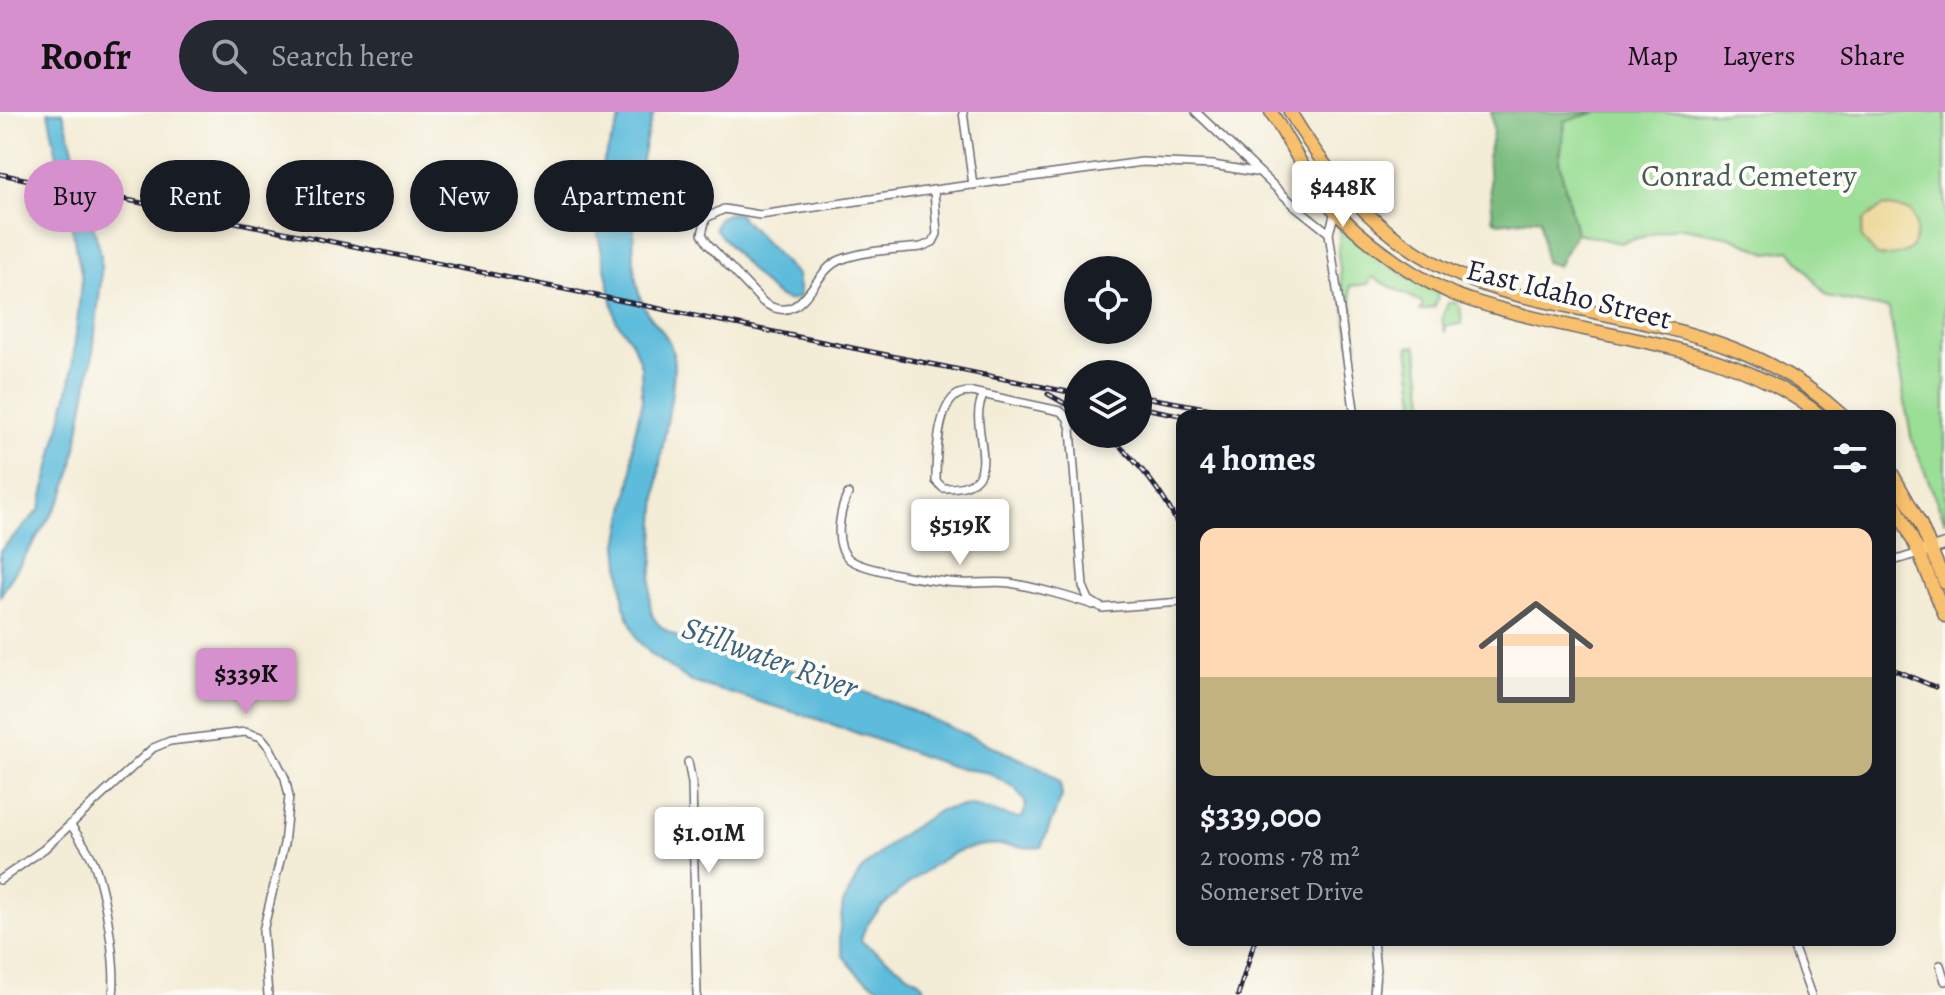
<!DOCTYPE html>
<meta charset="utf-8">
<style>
:root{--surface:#171b24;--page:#242831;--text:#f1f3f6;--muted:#9ea1a6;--accent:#d690ce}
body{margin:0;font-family:Alegreya,serif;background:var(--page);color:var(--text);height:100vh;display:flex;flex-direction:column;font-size:30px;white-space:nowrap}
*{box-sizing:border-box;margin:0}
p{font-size:26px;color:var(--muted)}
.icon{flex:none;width:44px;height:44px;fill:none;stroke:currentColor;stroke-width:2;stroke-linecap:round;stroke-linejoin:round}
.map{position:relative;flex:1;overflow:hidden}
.panel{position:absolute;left:1176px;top:298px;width:720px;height:536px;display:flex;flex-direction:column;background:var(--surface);border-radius:16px;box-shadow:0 4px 12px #0003}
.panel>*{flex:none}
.top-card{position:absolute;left:24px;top:48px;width:760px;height:72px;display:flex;gap:16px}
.tools{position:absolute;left:1064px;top:144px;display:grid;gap:16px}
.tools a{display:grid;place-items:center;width:88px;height:88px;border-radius:50%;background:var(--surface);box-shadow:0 4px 12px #0003;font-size:40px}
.price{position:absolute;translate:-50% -68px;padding:0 18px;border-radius:8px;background:#fff;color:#222;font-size:26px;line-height:52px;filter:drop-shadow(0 2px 4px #0008)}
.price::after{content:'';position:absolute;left:50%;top:48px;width:24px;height:18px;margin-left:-12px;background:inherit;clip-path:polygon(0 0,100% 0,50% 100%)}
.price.on{background:var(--accent);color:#111}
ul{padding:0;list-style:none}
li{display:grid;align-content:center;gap:16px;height:424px;padding:0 24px}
li span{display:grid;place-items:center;height:248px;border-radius:16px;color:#555}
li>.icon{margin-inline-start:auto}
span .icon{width:144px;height:144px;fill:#fffc;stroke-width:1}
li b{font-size:34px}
h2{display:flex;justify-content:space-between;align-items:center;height:96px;padding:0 24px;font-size:34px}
.tag{padding:0 28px;border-radius:36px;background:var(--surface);box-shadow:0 4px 12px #0003;font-size:28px;line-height:72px}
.tag.on{background:var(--accent);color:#111}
header{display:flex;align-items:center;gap:48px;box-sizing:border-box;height:112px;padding:0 40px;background:var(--accent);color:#111}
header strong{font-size:38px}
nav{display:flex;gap:44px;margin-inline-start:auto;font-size:28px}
.search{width:560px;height:72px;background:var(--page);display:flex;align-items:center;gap:20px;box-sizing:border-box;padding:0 28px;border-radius:44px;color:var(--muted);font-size:30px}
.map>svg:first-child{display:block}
.green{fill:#9bde96;stroke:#5e8068;stroke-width:2}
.forest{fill:#7cbd7f;stroke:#4f705d;stroke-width:2}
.sand{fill:#eeda9e;stroke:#887e6c;stroke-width:2}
.water{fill:#5dbcdb;stroke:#406f8b;stroke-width:2}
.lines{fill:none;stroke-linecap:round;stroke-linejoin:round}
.street-casing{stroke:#6b6971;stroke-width:10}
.secondary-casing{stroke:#6b6971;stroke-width:13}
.highway-casing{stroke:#6b6971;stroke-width:15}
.street{stroke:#fff;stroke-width:7}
.secondary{stroke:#fce5c4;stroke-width:10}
.highway{stroke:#f8bf6c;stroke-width:12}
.rail-casing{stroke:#22223b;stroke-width:5}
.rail{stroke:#fdfcf7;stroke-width:2;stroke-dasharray:6;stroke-linecap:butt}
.labels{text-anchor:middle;stroke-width:8;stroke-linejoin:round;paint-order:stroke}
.park-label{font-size:30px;fill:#465a56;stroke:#fdfcf7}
.street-label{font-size:30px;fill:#22223b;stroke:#fdfcf7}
.water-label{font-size:32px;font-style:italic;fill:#3a607b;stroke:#fdfcf7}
</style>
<header>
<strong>Roofr</strong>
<div class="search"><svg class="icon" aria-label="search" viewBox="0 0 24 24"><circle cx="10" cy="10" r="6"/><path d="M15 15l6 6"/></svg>Search here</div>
<nav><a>Map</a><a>Layers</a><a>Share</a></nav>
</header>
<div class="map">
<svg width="1945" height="883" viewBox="0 0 1945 883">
<rect width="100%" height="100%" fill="#fdfcf7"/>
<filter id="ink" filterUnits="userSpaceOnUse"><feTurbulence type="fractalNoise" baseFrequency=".0125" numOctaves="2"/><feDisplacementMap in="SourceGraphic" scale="16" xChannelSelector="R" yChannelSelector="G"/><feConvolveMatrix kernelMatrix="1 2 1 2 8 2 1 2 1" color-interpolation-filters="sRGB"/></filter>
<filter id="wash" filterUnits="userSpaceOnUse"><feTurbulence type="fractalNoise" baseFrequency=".006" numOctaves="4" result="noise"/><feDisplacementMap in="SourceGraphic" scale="32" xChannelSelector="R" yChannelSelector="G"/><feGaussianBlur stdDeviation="1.8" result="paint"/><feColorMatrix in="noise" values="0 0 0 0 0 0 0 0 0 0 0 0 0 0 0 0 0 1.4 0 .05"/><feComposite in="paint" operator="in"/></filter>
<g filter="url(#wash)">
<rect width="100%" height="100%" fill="#f3ecd6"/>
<g class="green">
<polygon points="1596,0 1945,0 1945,410 1911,325 1889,197 1827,185 1790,138 1767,141 1731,125 1678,115 1620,131 1576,121 1559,50 1566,8"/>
<polygon points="1342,118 1348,120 1399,160 1437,181 1438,187 1434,195 1420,199 1423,191 1372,165 1368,172 1350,174 1357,233 1350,231 1338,142 1340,121"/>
<polygon points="1454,189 1460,194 1462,212 1446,214 1445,221 1442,206 1448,191"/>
<polygon points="1416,234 1418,242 1426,304 1417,304 1408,235"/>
</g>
<polygon class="forest" points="1491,0 1596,0 1565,9 1559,50 1576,121 1558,154 1545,150 1540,106 1499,111 1493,107 1488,46 1493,20"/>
<path class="sand" d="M1883 94 1911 99C1925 132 1910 146 1877 144L1861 124 1864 108Z"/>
<g class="water">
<polygon points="48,0 63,0 101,143 101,168 92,248 72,358 63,384 0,484 0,439 40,397 71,266 82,165"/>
<path d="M623 0H654C638 45 622 153 645 197 654 213 670 222 673 242 677 271 664 321 660 351 656 383 655 415 653 447 652 464 647 486 652 502 662 533 754 550 783 556 873 576 959 620 1043 657L1060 670 1062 684 1041 735C1023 738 1004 730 985 733 978 734 968 736 961 738 935 748 863 801 861 829L921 871 927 883H892L859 863 843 844 839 824 843 791 861 758 898 725 940 698 969 693 1016 706 1023 705 1026 692 1015 676 989 661 953 655 814 606 692 570 654 545 637 528 624 494 618 432 632 363 633 329 642 289 641 254 632 230 616 208 598 122V62Z"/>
<path d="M730 101 738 102 797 163 800 184C796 186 793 189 788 188 772 188 733 137 721 124L715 116C716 106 721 104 730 101Z"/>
</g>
</g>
<g filter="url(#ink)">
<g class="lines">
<defs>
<g id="street">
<polyline points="963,0 973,73"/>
<polyline points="1196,0 1294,93 1329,121 1355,304"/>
<path d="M934 78 937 122 933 130 921 135C895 138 865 138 840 148 812 159 803 218 763 190L708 132 702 122 706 106 724 97 760 103Z"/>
<polyline points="934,78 1142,50 1213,53 1255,60"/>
<polyline points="1329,121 1335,100"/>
<path d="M984 283C963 314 1015 378 943 376L936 369C936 348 937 292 959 282 963 280 968 281 972 280L1060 299 1067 305 1071 317 1083 474 1089 488 1102 496 1182 490"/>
<path d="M848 382C840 398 833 431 848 446 861 459 940 470 961 471 977 472 994 469 1010 471 1034 475 1070 485 1093 493"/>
<polyline points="1890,450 1919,441"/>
<polyline points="688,650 692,671 697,883"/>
<path d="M71 713C79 726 88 737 94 751 105 782 117 851 113 883"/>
<polyline points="0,768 44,737 153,636 170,629 245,620 261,625 270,636 285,666 289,684 284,732 263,819 268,883"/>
<polyline points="1373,828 1376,859 1374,883"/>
<polyline points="1791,828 1811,883"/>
<polyline points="1940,853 1945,869"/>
</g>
<polyline id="secondary" points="1924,439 1945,433"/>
<g id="highway">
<path d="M1271 0C1290 30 1313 78 1337 101 1370 133 1409 162 1451 181 1469 189 1489 194 1508 199 1614 229 1733 232 1821 304"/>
<path d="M1290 0C1336 77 1387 135 1473 169 1503 181 1535 187 1566 194 1671 217 1760 228 1843 304"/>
<polyline points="1890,358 1920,411 1945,471"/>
<polyline points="1890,382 1919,441 1945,504"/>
</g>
</defs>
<use href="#street" class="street-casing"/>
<use href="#secondary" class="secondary-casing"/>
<use href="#highway" class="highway-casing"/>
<use href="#street" class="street"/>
<use href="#secondary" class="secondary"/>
<use href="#highway" class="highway"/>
<defs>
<g id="rail">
<polyline points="0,62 1078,282"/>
<polyline points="1048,282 1078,299"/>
<polyline points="1138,284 1235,301 1275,303"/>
<polyline points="1138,295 1185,304"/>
<path d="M1107 322C1139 351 1164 381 1182 421"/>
<polyline points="1890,556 1935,575"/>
<polyline points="1238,883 1255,828"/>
</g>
</defs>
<use href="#rail" class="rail-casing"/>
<use href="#rail" class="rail"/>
</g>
</g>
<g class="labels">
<g class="park-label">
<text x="1749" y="74">Conrad Cemetery</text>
</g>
<g class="street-label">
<text transform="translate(1569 182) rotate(14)" y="10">East Idaho Street</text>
</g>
<g class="water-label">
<text transform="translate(770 545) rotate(20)" y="11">Stillwater River</text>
</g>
</g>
</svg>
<div class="tools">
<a><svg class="icon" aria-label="locate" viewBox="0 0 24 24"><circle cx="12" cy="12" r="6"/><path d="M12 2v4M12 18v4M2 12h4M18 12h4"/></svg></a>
<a><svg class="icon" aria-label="layers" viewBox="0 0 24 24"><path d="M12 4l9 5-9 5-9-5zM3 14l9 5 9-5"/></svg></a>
</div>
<b class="price" style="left:1343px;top:117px">$448K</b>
<b class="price" style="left:960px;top:455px">$519K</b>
<b class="price on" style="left:246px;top:604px">$339K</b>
<b class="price" style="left:709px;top:763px">$1.01M</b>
<div class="top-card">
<a class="tag on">Buy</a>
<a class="tag">Rent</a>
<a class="tag">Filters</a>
<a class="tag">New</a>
<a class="tag">Apartment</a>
</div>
<section class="panel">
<h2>4 homes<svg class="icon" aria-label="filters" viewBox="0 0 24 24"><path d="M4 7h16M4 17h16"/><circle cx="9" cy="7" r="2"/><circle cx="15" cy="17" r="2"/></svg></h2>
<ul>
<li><span style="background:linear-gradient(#ffd9b3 60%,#c2b280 0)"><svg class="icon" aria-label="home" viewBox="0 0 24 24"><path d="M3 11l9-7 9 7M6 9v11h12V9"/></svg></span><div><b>$339,000</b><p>2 rooms · 78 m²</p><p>Somerset Drive</p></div></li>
</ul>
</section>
</div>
